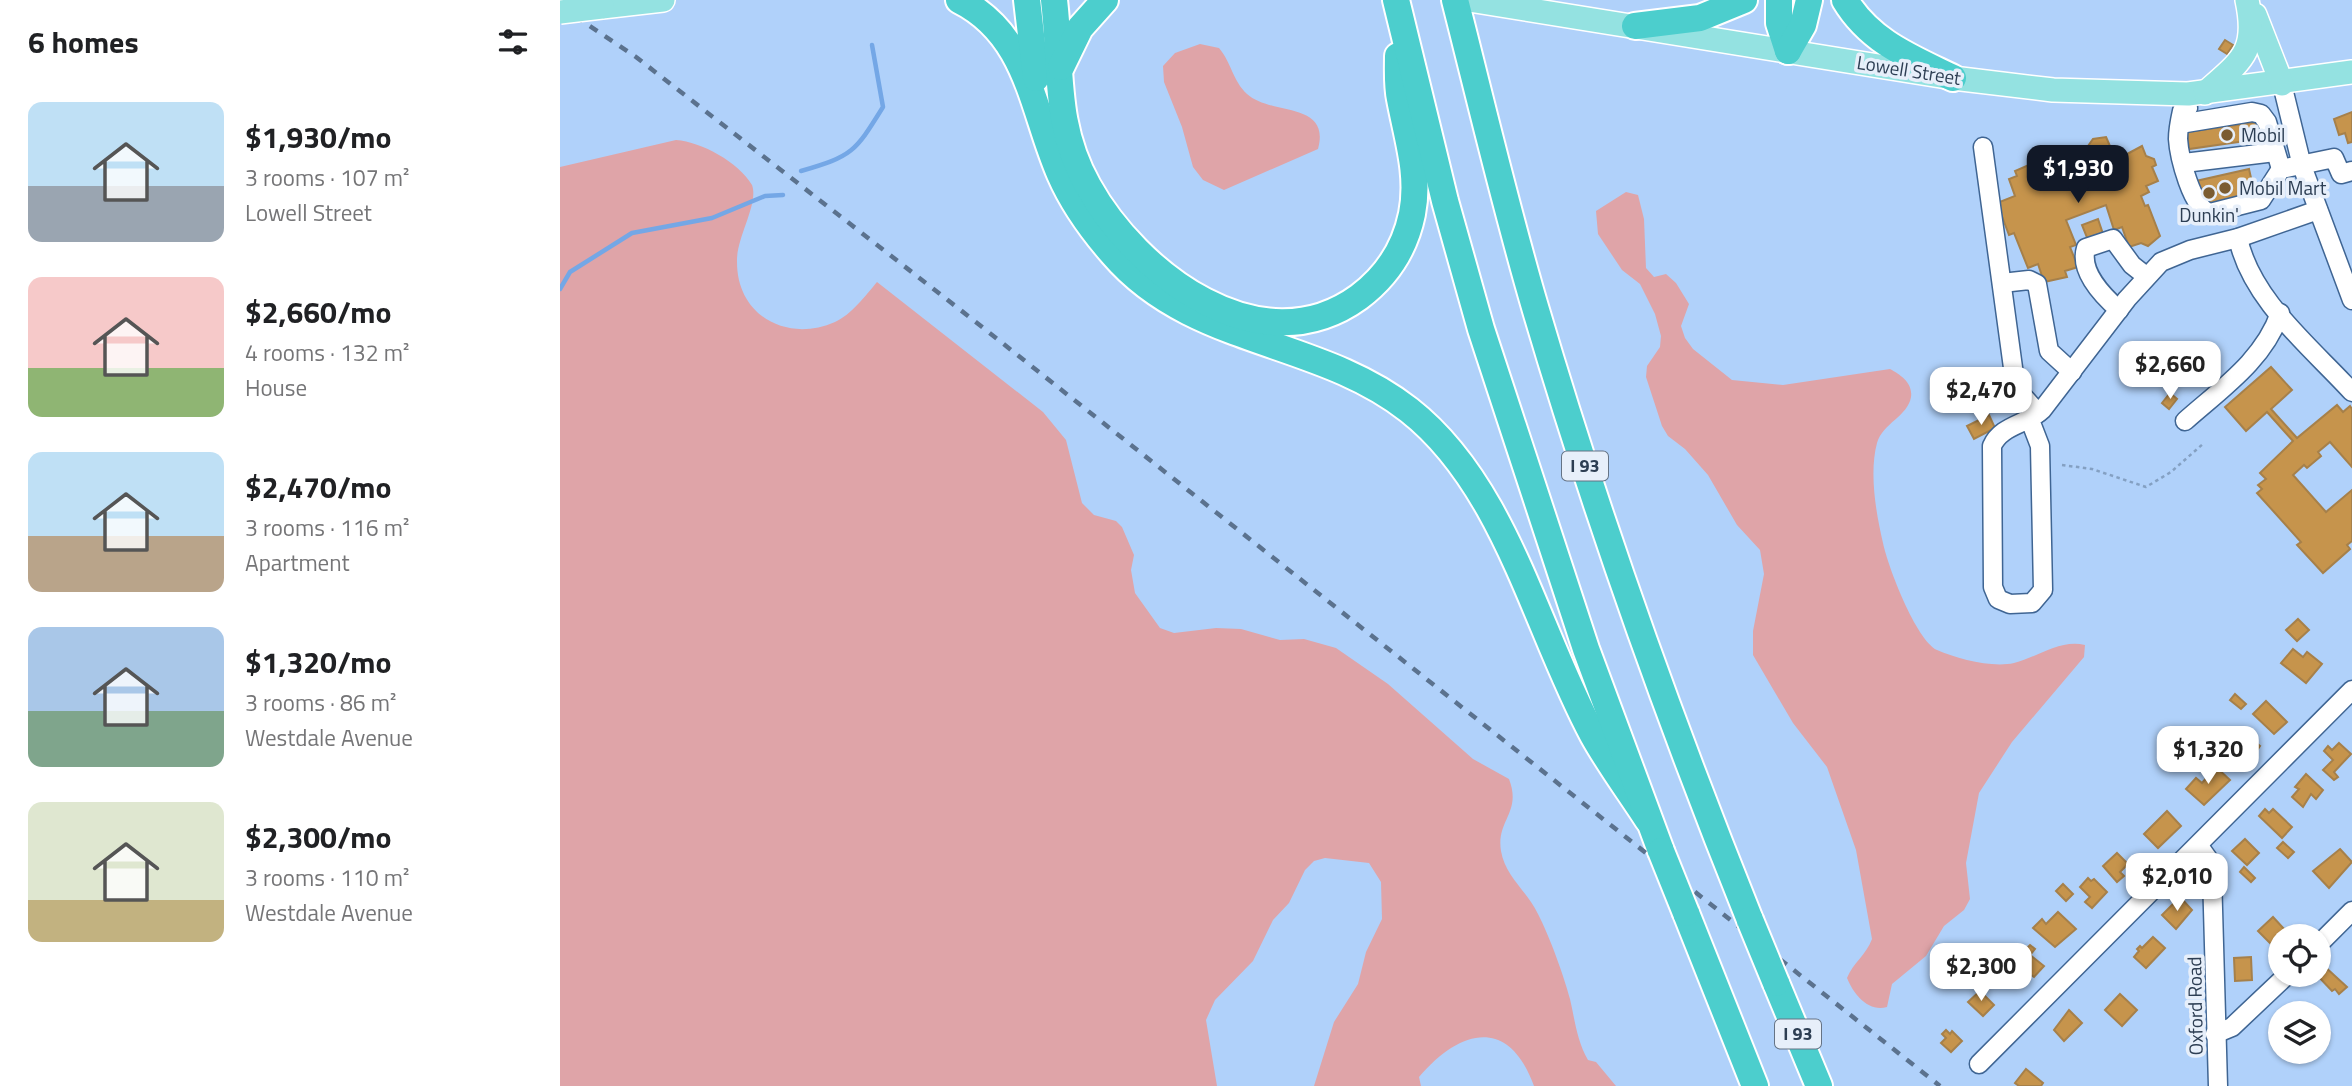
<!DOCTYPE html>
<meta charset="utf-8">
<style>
:root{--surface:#fff;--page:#f6f6f6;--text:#202124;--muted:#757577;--accent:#111827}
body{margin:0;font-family:"Titillium Web",sans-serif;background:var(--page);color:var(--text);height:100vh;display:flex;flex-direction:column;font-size:26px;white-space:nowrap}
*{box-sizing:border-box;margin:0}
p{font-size:23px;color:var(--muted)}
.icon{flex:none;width:38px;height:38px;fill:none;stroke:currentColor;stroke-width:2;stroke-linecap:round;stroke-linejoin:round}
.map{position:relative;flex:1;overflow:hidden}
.sheet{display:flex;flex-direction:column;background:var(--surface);width:560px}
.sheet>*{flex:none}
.fabs{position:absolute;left:1708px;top:924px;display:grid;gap:14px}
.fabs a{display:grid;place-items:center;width:63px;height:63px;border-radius:50%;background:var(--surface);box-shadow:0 2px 5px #0004;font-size:35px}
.price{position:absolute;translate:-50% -60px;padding:0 16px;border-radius:14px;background:#fff;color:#222;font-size:23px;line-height:46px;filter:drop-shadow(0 2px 4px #0008)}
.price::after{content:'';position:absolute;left:50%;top:42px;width:21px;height:16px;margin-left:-10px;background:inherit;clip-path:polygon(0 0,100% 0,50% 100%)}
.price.on{background:var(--accent);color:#fff}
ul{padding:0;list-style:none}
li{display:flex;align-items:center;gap:21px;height:175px;padding:0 28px}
li span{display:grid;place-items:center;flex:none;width:196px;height:140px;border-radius:14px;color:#555}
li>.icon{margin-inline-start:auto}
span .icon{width:84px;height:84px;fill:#fffc;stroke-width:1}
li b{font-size:30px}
h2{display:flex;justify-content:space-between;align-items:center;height:84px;padding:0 28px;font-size:30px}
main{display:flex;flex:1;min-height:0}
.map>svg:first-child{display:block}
.green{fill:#dfa4a8}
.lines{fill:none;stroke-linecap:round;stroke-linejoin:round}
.stream{stroke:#74a7e6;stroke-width:4.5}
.building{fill:#c6944c;stroke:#a6804a;stroke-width:2}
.minor-casing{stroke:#3f6593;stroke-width:21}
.major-casing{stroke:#fff;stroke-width:26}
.highway-casing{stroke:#fff;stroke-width:30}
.path{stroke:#84a0c2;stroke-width:2.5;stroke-dasharray:3.5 3.5;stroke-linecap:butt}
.minor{stroke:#fff;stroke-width:18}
.major{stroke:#94e2e1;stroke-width:23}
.highway{stroke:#4ccecd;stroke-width:26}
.rail{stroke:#5b728e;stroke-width:4.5;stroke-dasharray:9 9;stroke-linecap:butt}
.major-bridge-casing{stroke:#fff;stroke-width:26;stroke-linecap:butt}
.highway-bridge-casing{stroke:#fff;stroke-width:30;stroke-linecap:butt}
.major-bridge{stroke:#94e2e1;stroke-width:23}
.highway-bridge{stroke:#4ccecd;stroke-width:26}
.poi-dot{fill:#7b5c31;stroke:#e7effa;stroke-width:2.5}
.labels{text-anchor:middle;stroke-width:7;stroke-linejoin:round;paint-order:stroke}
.shield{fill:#e7effa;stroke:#657385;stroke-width:2}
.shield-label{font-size:18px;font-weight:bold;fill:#2d3e53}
.street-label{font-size:19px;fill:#2d3e53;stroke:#e7effa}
.poi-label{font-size:19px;fill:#2d3e53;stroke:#e7effa;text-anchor:start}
</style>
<main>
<section class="sheet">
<h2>6 homes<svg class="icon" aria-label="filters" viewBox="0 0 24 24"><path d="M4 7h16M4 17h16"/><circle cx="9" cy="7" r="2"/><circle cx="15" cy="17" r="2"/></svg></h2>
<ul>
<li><span style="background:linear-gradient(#bfe0f5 60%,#9aa5b1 0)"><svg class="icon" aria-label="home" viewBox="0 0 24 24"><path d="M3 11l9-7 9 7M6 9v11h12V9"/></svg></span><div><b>$1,930/mo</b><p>3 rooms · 107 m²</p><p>Lowell Street</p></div></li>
<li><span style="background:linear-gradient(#f6c9c9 65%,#8fb573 0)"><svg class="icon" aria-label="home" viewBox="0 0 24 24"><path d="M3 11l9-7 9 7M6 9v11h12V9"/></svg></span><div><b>$2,660/mo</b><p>4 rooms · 132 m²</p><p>House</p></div></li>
<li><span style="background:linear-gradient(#bfe0f5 60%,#b9a48a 0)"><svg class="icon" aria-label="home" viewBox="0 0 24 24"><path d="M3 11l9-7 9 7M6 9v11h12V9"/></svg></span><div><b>$2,470/mo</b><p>3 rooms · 116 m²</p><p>Apartment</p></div></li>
<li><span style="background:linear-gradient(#a9c7e8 60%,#7fa58c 0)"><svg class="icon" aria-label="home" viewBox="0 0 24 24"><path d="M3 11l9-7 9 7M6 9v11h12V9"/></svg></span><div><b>$1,320/mo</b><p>3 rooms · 86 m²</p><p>Westdale Avenue</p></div></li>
<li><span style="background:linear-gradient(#dfe7d0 70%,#c2b280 0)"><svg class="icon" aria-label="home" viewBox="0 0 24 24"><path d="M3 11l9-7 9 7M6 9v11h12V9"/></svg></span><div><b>$2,300/mo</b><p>3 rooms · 110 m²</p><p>Westdale Avenue</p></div></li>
</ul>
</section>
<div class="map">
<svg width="1792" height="1086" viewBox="0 0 1792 1086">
<rect width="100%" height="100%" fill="#b0d1fa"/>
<g class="green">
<path d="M640 44 659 48C671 62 673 81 687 94 711 116 771 101 758 149L664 190 643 180 633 167 622 127 604 82 603 66 615 53Z"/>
<path d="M116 140C142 142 178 162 192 185 199 204 176 238 177 262 177 316 227 343 275 322 291 315 306 295 317 282L483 412 506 440 522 503 534 515 556 521 562 527 574 555 571 570 575 593 600 628 614 633 656 628 681 629 720 640 744 639 776 648 828 684 913 759 949 779C962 813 936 820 941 851 945 876 967 891 978 914 989 935 1004 976 1010 999 1015 1021 1017 1041 1028 1060L1036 1062 1056 1086H974C949 1017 901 1028 859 1077L861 1086H754L774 1022 798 984 806 952 822 919 821 882 809 863 765 858 754 861 745 870 729 903 713 920 693 961 655 1000 646 1020 657 1086H0V167Z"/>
<path d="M1066 192 1078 195 1084 219 1086 268 1094 277 1106 274 1116 283 1129 304 1121 326 1125 338 1133 349 1172 380 1223 385 1330 369C1341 375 1353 383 1351 397 1348 416 1323 423 1317 443 1309 473 1316 513 1323 543 1328 567 1356 640 1377 650 1398 659 1432 668 1454 663 1478 657 1500 639 1525 645L1524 657 1452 742 1419 793 1406 863 1410 899 1404 910 1384 926 1366 956 1332 984 1327 1007C1308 1012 1294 995 1287 978 1293 963 1306 955 1312 939L1296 850 1267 767 1233 723 1193 655V631L1204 574 1200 550 1177 525 1148 475 1125 449 1108 436 1102 426 1086 377 1087 366 1100 347 1101 336 1095 314 1080 284 1062 270 1038 234 1036 211Z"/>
</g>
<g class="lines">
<g class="stream">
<path d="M241 171C293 156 295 152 323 107L312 45"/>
<polyline points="0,289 10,272 72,233 152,218 205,196 223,195"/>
</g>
</g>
<g class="building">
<polygon points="1665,40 1673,45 1667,54 1659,49"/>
<polygon points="1792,112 1792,142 1788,143 1785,133 1779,135 1774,119"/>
<polygon points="1705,121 1707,138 1629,149 1627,132"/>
<polygon points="1546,137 1556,160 1582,146 1586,156 1594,159 1596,165 1592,167 1598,181 1586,186 1589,192 1581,196 1585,206 1588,205 1600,236 1588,246 1581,243 1569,247 1562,227 1554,230 1546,205 1506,220 1516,245 1510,247 1518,267 1505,271 1507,277 1484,282 1478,264 1468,268 1454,233 1449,235 1437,203 1455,196 1449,179 1457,176 1455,171 1471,164 1479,166 1491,162 1500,185 1525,174 1516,150 1528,146 1533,139"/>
<polygon points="1689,169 1695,196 1650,206 1636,181"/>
<polygon points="1538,219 1543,234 1528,240 1522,225"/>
<polygon points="1711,367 1732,390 1711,409 1737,438 1777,405 1783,412 1790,406 1792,409 1792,467 1770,442 1758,452 1761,456 1747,468 1744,465 1733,475 1766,512 1792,490 1792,541 1787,545 1790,549 1763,573 1737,545 1741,542 1697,493 1702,489 1698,485 1706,479 1700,473 1733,441 1707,412 1686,431 1665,407"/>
<polygon points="1610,393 1617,399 1609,409 1602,403"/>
<polygon points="1429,415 1435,428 1414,439 1407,426"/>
<polygon points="1738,619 1749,630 1737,641 1726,630"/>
<polygon points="1733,649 1743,657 1747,652 1762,664 1746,683 1721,663"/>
<polygon points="1675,694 1686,704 1681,709 1670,700"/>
<polygon points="1706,701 1727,722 1714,734 1693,714"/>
<polygon points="1681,731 1700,746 1687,765 1675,747 1679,742 1674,737"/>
<polygon points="1779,743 1791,754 1774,772 1778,777 1774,780 1763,770 1773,760 1764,751 1768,746 1772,750"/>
<polygon points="1656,767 1670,780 1644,805 1626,789 1636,778 1642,783"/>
<polygon points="1746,774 1763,790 1756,799 1751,794 1743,807 1732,797 1739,789 1735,787"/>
<polygon points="1705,809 1709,813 1713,809 1732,827 1722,838 1699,816"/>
<polygon points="1607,811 1621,826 1598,848 1584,834"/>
<polygon points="1685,839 1699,853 1687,865 1672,851"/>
<polygon points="1723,842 1734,852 1728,858 1717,848"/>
<polygon points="1780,849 1792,862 1769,888 1753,871"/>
<polygon points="1557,853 1568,864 1560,872 1564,876 1557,882 1543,866"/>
<polygon points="1684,867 1695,878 1691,882 1680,872"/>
<polygon points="1528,878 1531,881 1534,879 1547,892 1532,908 1525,902 1530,897 1520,887"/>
<polygon points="1503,884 1513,894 1506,901 1496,891"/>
<polygon points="1620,897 1632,910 1616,929 1602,915"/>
<polygon points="1498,912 1516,929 1495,947 1473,928 1482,919 1486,924"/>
<polygon points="1713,917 1725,930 1711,944 1698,931"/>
<polygon points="1593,937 1605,948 1586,968 1574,957 1579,951 1577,949 1580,946 1582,948"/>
<polygon points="1470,945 1475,949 1470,955 1484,966 1474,977 1470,974 1467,977 1451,964"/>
<polygon points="1691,957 1692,980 1675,981 1674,958"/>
<polygon points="1763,965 1787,987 1779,994 1775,989 1772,991 1757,975"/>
<polygon points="1420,991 1434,1005 1423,1016 1408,1002"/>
<polygon points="1560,994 1577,1010 1562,1026 1545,1010"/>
<polygon points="1509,1010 1522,1023 1504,1041 1494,1030"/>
<polygon points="1386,1030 1390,1034 1392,1031 1402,1041 1391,1052 1381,1043 1386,1038 1382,1034"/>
<polygon points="1466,1069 1483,1083 1481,1086 1459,1086 1455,1083"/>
</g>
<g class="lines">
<defs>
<g id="minor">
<polyline points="1722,84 1742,166 1792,300"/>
<path d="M1628 108 1622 111C1620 120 1618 130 1618 139 1619 156 1632 209 1650 213L1701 200 1721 169 1774 158 1781 174 1792 171"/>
<polyline points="1620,124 1692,112 1701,114 1707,122 1721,169"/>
<polyline points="1423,147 1454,375 1462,395 1478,413"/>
<polyline points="1624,163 1715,152"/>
<path d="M1678 238C1691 300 1751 347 1792 392"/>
<polyline points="1442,283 1469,280 1477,284 1489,351 1512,372"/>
<path d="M1559 310C1543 296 1519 271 1526 248L1553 239 1572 265 1586 276"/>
<path d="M1470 420 1480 446 1483 590 1472 603 1450 604 1438 599 1433 587 1432 446C1441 425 1466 425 1482 410L1567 299 1601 262 1630 250 1678 238 1758 210"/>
<path d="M1625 421C1661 389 1704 360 1720 313"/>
<polyline points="1639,846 1649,860 1652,874 1658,1086"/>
<polyline points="1759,944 1792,911"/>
<polyline points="1655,1034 1672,1027 1727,975"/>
<polyline points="1419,1064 1792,690"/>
</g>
<g id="major">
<polyline points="909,0 1393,78 1493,90 1628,94 1792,72"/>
<polyline points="42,7 103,0"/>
<polyline points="1695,15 1722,84"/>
<path d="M1645 93C1682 60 1698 52 1687 0"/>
</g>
<g id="highway">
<path d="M399 0C469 35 472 110 500 174 513 204 532 230 553 254 632 346 758 338 849 410 946 486 976 630 1033 735 1049 764 1070 792 1088 820"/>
<polyline points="467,0 476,78"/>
<path d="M494 0C502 67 493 124 528 186 576 273 700 369 799 297 827 276 845 248 852 214 860 174 847 137 840 99 837 85 838 70 838 56"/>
<polyline points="836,0 885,201 921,329 1026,649 1101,851"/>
<path d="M895 0C921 102 945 205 975 307 1036 514 1109 719 1190 920"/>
<polyline points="1219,0 1219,23 1228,51"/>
<path d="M1285 0C1310 42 1352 58 1393 78"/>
<polyline points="1075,26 1140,18 1184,0"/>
<polyline points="1228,51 1243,25 1249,0"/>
<polyline points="501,67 520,28 545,0"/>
<polyline points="1126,913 1195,1086"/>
<polyline points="1216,983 1259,1086"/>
</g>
</defs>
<use href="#minor" class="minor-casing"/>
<use href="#major" class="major-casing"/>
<use href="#highway" class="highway-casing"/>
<polyline class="path" points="1502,465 1532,469 1586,487 1611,472 1644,443"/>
<use href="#minor" class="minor"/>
<use href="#major" class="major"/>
<use href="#highway" class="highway"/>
<polyline class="rail" points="0,6 76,57 412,319 1380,1086"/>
<defs>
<polyline id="major-bridge" points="0,12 42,7"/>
<g id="highway-bridge">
<polyline points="1101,851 1126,913"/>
<polyline points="1190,920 1216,983"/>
</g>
</defs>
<use href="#major-bridge" class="major-bridge-casing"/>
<use href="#highway-bridge" class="highway-bridge-casing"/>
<use href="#major-bridge" class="major-bridge"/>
<use href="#highway-bridge" class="highway-bridge"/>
</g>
<g class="poi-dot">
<circle cx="1667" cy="135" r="7"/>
<circle cx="1665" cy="188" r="7"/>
<circle cx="1649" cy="193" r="7"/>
</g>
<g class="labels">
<g class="shield">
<rect x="1002" y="451.5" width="46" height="29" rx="5"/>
<rect x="1215" y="1019.5" width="46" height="29" rx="5"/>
</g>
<g class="shield-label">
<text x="1025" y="472">I 93</text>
<text x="1238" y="1040">I 93</text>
</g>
<g class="street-label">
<text transform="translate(1349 70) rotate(9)" y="7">Lowell Street</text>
<text transform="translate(1635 1006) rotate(-91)" y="7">Oxford Road</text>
</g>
<g class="poi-label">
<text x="1681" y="142">Mobil</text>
<text x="1679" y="195">Mobil Mart</text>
<text x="1649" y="222" text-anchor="middle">Dunkin'</text>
</g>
</g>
</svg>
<div class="fabs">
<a><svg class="icon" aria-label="locate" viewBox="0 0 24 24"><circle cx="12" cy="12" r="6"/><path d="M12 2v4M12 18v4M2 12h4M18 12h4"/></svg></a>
<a><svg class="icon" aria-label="layers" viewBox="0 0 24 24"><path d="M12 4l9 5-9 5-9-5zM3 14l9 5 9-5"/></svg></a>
</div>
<b class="price on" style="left:1518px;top:205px">$1,930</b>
<b class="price" style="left:1610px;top:401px">$2,660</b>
<b class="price" style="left:1421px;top:427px">$2,470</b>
<b class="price" style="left:1648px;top:786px">$1,320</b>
<b class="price" style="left:1617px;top:913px">$2,010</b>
<b class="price" style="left:1421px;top:1003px">$2,300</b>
</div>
</main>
